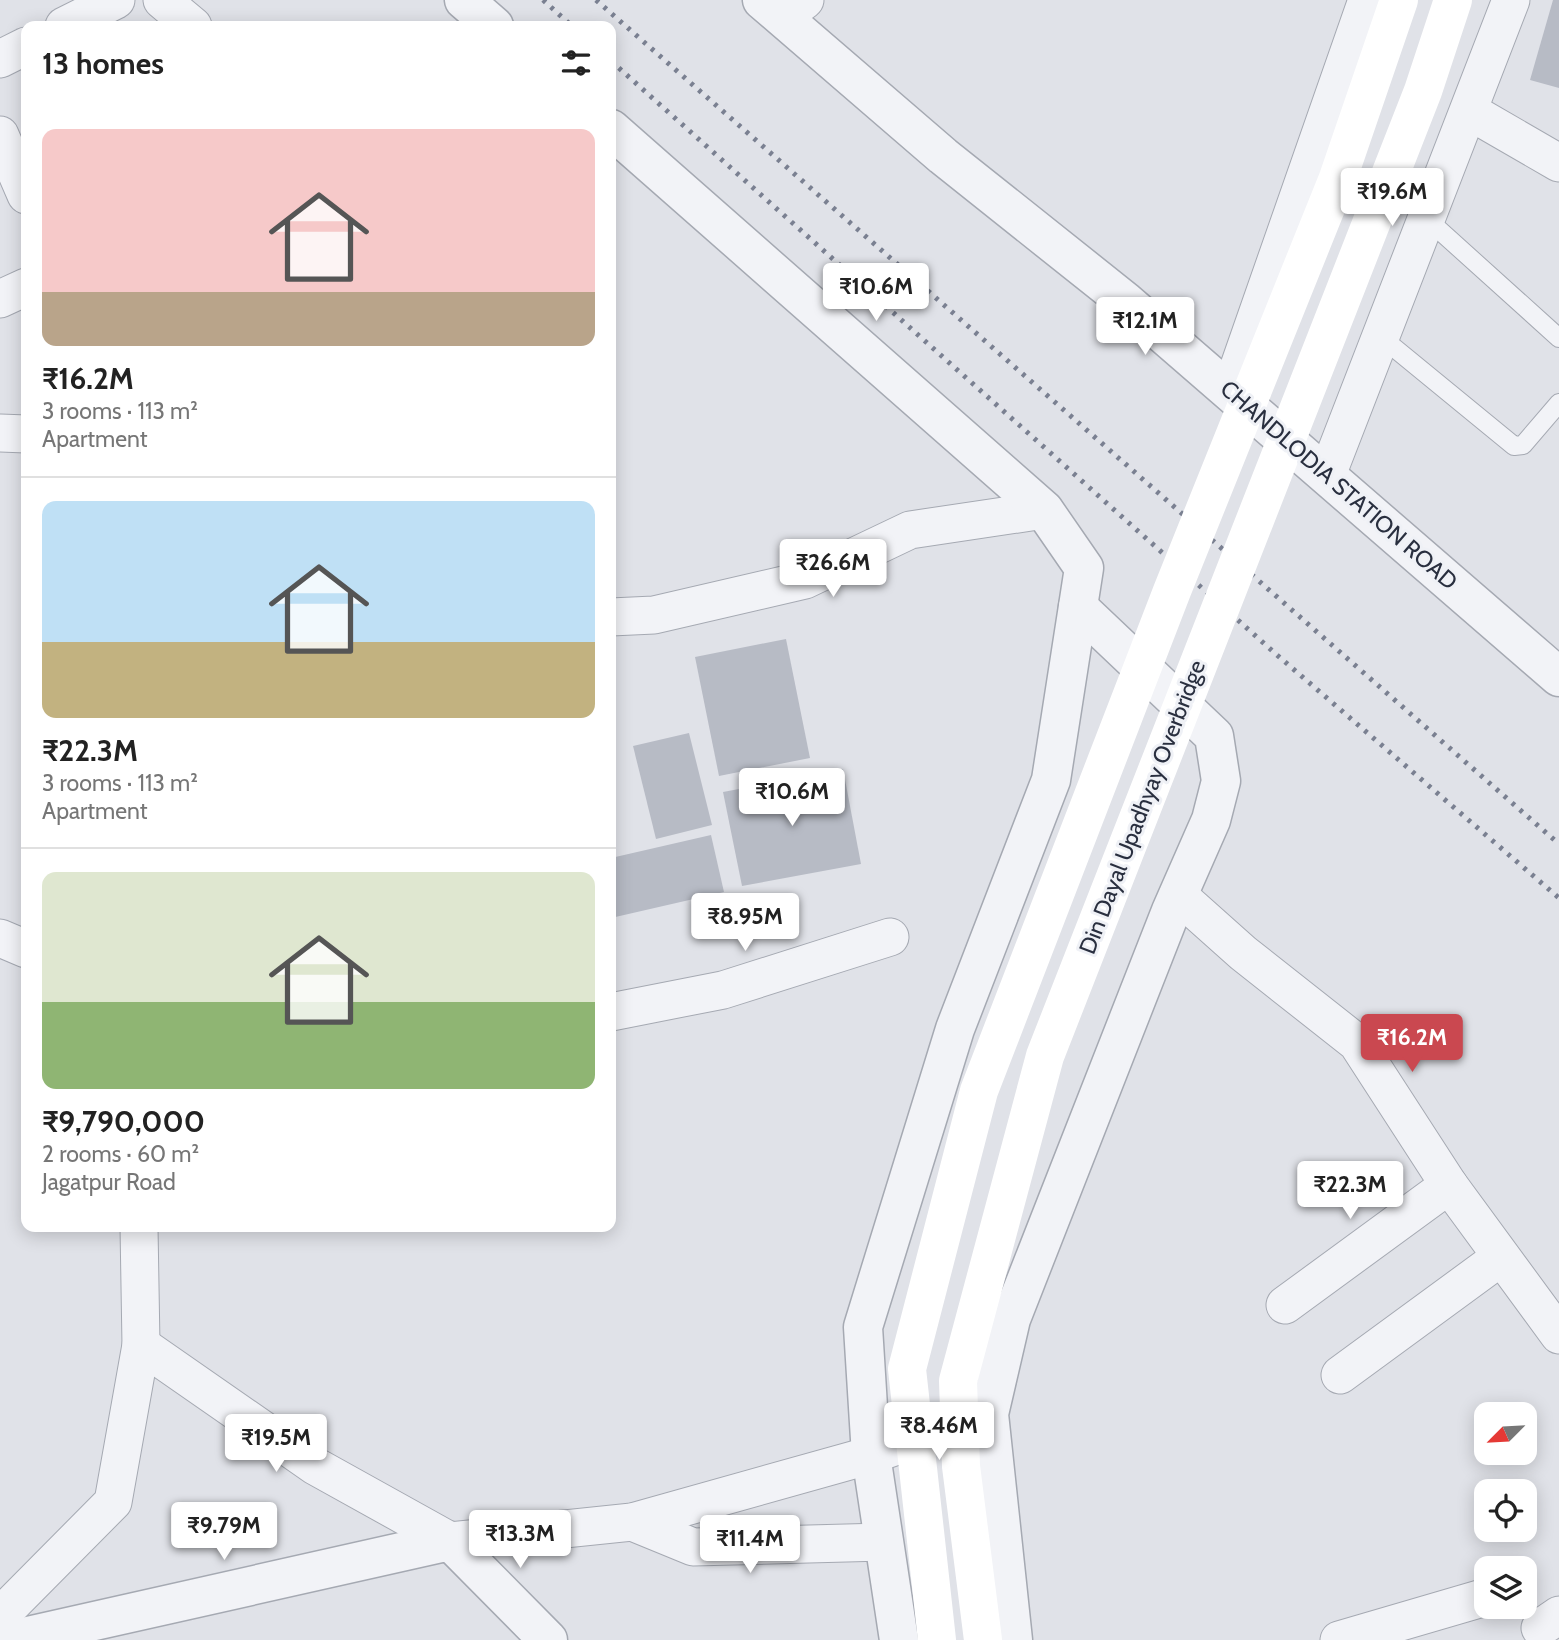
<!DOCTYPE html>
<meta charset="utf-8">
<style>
:root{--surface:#fff;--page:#f2f2f2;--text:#222;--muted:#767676;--line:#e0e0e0;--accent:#ca4850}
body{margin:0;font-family:Cabin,sans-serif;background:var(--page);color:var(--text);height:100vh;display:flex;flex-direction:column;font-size:26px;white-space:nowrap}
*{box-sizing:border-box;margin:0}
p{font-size:23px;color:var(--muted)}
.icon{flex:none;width:38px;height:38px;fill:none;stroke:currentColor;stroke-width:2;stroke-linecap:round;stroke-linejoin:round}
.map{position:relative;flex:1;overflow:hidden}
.side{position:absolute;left:21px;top:21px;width:595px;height:1211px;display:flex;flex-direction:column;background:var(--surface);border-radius:14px;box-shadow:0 4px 18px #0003}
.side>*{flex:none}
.needle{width:46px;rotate:246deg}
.controls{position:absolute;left:1474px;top:1402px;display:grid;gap:14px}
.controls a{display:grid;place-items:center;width:63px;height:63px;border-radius:14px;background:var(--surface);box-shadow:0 4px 18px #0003;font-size:35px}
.price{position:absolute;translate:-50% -60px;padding:0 16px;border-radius:7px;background:#fff;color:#222;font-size:23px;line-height:46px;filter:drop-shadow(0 2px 4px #0008)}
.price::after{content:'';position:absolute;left:50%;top:42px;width:21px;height:16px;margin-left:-10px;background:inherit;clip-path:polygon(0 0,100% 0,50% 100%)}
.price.selected{background:var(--accent);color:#fff}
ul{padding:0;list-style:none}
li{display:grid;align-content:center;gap:14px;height:371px;padding:0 21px}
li+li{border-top:2px solid var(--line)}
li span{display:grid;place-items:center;height:217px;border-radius:14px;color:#555}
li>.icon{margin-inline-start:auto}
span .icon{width:126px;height:126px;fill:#fffc;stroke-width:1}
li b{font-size:30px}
h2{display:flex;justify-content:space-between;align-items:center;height:84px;padding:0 21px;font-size:30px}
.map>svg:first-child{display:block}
.building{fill:#b7bbc5}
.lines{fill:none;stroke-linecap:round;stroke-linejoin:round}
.service-casing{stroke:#a5a9b2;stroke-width:20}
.minor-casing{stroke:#a5a9b2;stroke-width:39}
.tertiary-casing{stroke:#a5a9b2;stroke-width:41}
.service{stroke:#f2f3f7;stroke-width:18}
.minor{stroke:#f2f3f7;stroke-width:37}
.tertiary{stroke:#f2f3f7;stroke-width:38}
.rail{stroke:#7a8091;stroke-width:5;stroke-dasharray:3.5 7;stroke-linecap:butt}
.secondary-bridge{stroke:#fff;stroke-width:38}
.labels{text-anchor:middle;stroke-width:6;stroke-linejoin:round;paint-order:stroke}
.street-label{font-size:23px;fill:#292f3f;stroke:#eff1f6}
</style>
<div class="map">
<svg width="1559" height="1640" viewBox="0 0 1559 1640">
<rect width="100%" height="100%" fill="#e0e2e8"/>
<g class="building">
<polygon points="1553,0 1559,0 1559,88 1530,80"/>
<polygon points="786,639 810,758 719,776 695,657"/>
<polygon points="689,733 712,825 656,839 633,746"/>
<polygon points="843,769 861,864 742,886 723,792"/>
<polygon points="711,835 724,892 611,918 611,858"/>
</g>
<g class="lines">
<defs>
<g id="service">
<polyline points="1427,219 1559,338"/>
<polyline points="1381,337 1514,446 1523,445 1559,403"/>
</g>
<g id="minor">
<polyline points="162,0 193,26"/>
<polyline points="782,17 805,0"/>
<polyline points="64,26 116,0"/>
<polyline points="0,59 26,46"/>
<polyline points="1469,111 1559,163"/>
<polyline points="0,135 26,195"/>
<polyline points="0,299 26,287"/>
<polyline points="1230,392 1367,0"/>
<polyline points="0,433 26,434"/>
<polyline points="1327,475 1511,0"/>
<polyline points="611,617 654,615 805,580 910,530 1044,510"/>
<polyline points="1178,895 1243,953 1357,1043 1449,1185 1559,1335"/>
<polyline points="0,938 26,949"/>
<polyline points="611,1012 723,990 890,937"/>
<polyline points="1285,1305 1449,1185"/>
<polyline points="141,1345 315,1466 450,1541 632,1522 871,1455 986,1415"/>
<polyline points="1340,1375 1501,1257"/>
<polyline points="632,1522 693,1547 884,1542"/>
<polyline points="0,1616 113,1502 141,1345 139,1227"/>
<polyline points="1540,1628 1559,1615"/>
<polyline points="1339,1640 1486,1597"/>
</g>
<g id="tertiary">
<polyline points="464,0 494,26"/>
<polyline points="762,0 943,156 1125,301 1559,677"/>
<polyline points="611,129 1044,510 1084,568 1051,780 955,1029 863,1327 871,1455 899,1640"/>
<polyline points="10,1640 450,1541 548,1640"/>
<polyline points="1013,1640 989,1414 1011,1319 1171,911 1211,820 1221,781 1214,736 1078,607"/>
</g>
</defs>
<use href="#service" class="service-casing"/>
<use href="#minor" class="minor-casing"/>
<use href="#tertiary" class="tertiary-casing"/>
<use href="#service" class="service"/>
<use href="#minor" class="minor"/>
<use href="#tertiary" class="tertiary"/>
<g class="rail">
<polyline points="543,0 572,26"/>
<polyline points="596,0 1559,844"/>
<polyline points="611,61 1277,655 1559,898"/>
</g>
<g class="secondary-bridge">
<polyline points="937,1640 907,1369 979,1091 1172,591 1338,178 1399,0"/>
<polyline points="983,1640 961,1466 958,1381 1045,1056 1423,91 1453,0"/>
</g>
</g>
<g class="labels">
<g class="street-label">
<text transform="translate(1339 485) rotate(41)" y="8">CHANDLODIA STATION ROAD</text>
<text transform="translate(1142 807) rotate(-69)" y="8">Din Dayal Upadhyay Overbridge</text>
</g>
</g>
</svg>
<div class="controls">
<a><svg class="needle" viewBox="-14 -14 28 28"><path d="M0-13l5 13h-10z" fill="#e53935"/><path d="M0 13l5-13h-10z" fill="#767676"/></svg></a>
<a><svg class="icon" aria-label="locate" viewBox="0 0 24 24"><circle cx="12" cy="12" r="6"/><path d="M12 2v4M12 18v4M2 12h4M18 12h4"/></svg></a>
<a><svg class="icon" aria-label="layers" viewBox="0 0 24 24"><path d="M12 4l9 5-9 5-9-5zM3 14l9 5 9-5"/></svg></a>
</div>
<b class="price" style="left:1392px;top:228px">₹19.6M</b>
<b class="price" style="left:876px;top:323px">₹10.6M</b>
<b class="price" style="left:1145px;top:357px">₹12.1M</b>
<b class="price" style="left:833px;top:599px">₹26.6M</b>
<b class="price" style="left:792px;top:828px">₹10.6M</b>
<b class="price" style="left:745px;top:953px">₹8.95M</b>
<b class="price selected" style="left:1412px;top:1074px">₹16.2M</b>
<b class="price" style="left:1350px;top:1221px">₹22.3M</b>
<b class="price" style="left:939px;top:1462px">₹8.46M</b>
<b class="price" style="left:276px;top:1474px">₹19.5M</b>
<b class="price" style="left:224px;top:1562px">₹9.79M</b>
<b class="price" style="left:520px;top:1570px">₹13.3M</b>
<b class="price" style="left:750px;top:1575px">₹11.4M</b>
<section class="side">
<h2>13 homes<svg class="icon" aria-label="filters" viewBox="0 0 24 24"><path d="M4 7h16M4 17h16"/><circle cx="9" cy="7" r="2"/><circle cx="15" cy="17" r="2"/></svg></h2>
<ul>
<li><span style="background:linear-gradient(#f6c9c9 75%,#b9a48a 0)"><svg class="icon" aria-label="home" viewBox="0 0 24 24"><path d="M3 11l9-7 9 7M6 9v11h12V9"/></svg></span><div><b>₹16.2M</b><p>3 rooms · 113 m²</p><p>Apartment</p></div></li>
<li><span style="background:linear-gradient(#bfe0f5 65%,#c2b280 0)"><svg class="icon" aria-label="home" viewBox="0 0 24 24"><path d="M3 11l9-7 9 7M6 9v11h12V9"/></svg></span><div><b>₹22.3M</b><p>3 rooms · 113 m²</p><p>Apartment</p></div></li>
<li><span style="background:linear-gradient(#dfe7d0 60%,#8fb573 0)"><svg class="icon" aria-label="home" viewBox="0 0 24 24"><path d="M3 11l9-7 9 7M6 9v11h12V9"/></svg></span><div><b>₹9,790,000</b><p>2 rooms · 60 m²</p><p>Jagatpur Road</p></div></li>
</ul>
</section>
</div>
